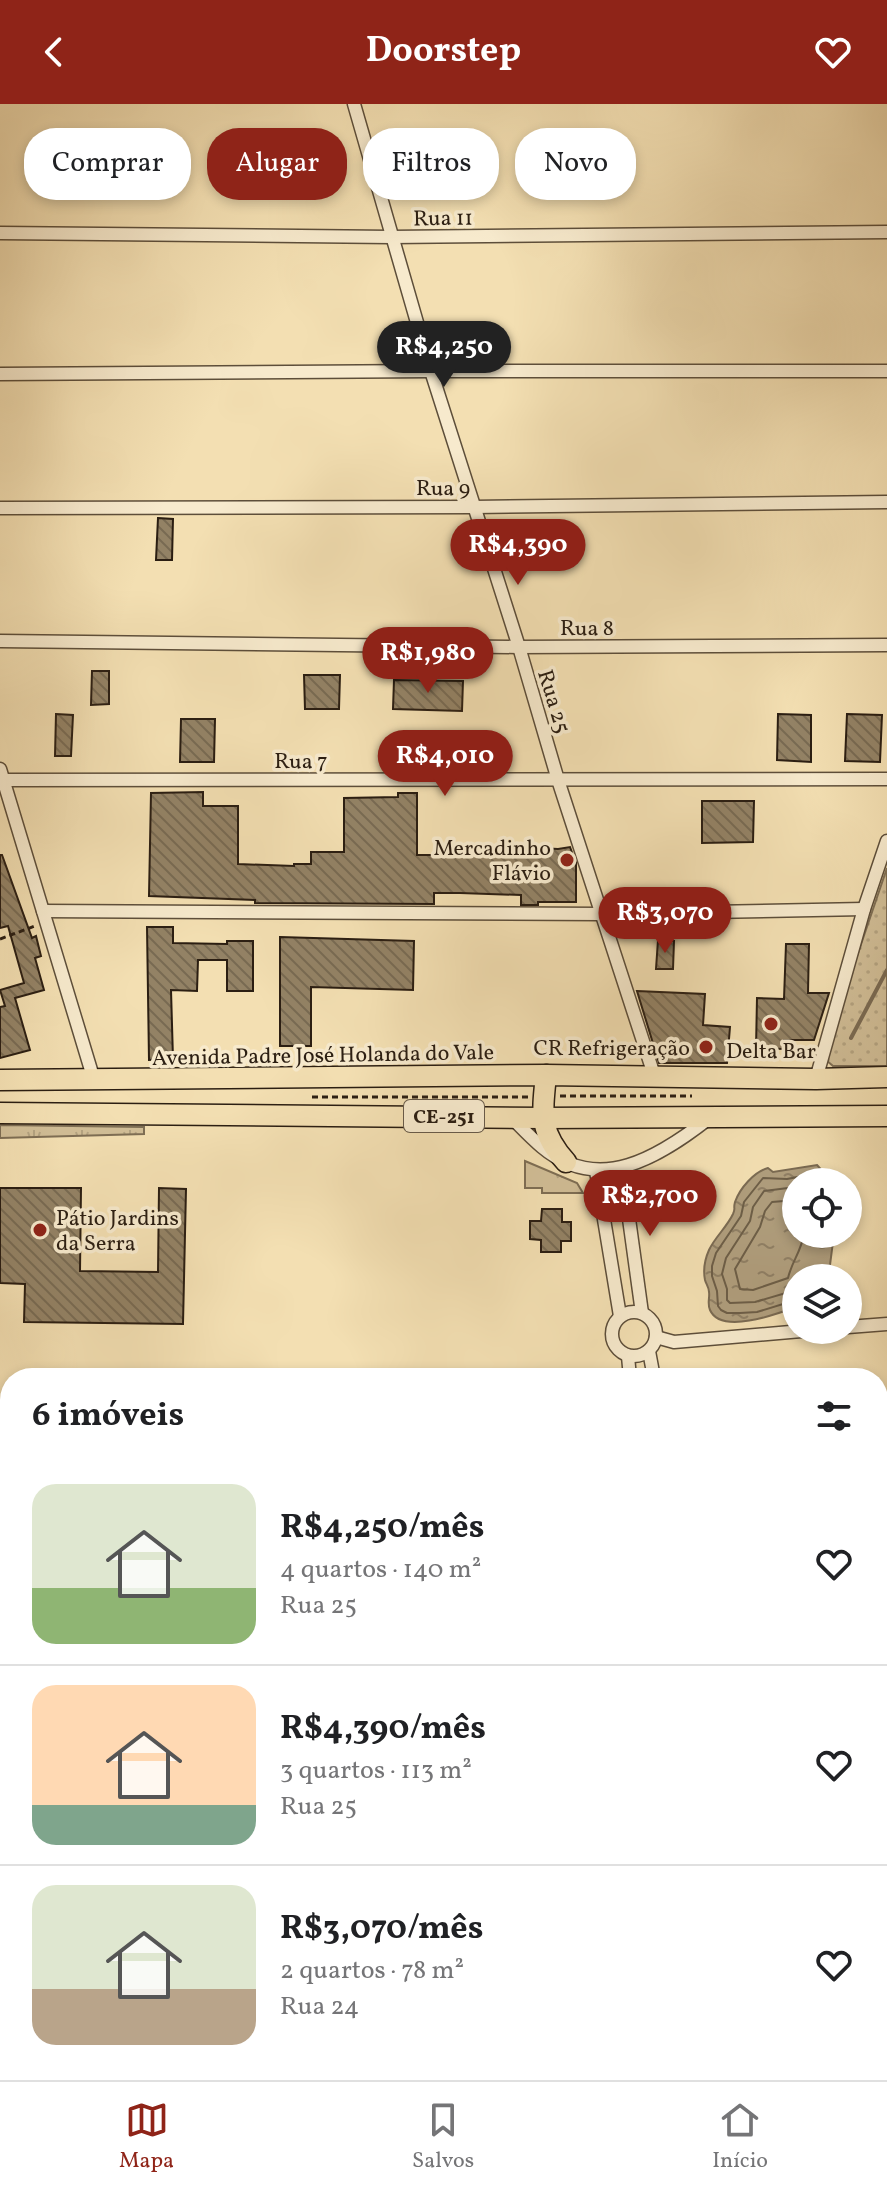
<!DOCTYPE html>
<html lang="pt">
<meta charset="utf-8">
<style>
:root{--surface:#fff;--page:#f2f2f2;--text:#202124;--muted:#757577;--line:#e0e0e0;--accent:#8f2418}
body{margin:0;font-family:Vollkorn,serif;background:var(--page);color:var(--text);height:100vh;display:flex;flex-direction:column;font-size:30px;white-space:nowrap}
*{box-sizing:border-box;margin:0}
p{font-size:26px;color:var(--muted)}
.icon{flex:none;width:44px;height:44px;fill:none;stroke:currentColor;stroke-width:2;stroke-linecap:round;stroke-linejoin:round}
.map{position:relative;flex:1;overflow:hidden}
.panel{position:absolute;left:0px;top:1264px;width:888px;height:712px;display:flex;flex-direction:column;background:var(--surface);border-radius:32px 32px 0 0;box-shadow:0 4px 12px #0003}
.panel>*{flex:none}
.top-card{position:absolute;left:24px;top:24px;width:840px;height:72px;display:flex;gap:16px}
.buttons{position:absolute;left:782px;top:1064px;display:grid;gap:16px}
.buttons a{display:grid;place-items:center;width:80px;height:80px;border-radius:50%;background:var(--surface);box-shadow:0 4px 12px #0003;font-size:40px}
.price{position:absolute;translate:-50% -68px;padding:0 18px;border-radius:28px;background:var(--accent);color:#fff;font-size:26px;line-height:52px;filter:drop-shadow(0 2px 4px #0008)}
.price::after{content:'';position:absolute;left:50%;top:48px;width:24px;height:18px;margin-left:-12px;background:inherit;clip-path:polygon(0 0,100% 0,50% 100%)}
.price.active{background:#222;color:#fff}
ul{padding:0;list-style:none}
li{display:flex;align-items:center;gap:24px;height:200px;padding:0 32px}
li+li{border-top:2px solid var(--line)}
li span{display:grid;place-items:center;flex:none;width:224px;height:160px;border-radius:24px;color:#555}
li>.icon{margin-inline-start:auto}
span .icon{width:96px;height:96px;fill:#fffc;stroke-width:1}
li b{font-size:34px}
h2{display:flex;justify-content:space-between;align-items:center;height:96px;padding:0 32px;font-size:34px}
.pill{padding:0 28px;border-radius:32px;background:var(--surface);box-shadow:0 4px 12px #0003;font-size:28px;line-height:72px}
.pill.active{background:var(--accent);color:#fff}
header{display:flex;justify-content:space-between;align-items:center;height:104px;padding:0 32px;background:var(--accent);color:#fff;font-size:36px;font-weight:700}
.tab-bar{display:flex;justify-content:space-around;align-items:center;height:112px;border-top:2px solid var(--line);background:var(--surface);font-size:22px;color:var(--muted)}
.tab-bar a{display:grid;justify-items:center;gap:4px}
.tab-bar .active{color:var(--accent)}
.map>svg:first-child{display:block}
.grass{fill:url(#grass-tufts);stroke:#7e6e54;stroke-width:2}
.park{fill:url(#park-dots);stroke:#7e6e54;stroke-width:2}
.water{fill:url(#water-ripples);stroke:#7a6a52;stroke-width:2}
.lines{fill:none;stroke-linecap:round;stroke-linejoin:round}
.shore{stroke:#6d5e47;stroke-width:2}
.stream{stroke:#7a6a52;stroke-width:4}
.building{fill:url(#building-back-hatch);stroke:#2b1e12;stroke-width:2}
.minor-casing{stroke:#5d4e3a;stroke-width:15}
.primary-casing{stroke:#2b1e12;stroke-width:23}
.path{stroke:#2b1e12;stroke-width:3;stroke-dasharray:6 4;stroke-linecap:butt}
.minor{stroke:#f7eacd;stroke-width:12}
.primary{stroke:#f3dfb2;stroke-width:20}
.poi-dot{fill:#8f2418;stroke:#f7eacd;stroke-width:3}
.labels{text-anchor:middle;stroke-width:7;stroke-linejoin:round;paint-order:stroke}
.shield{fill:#f7eacd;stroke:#685b4a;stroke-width:2}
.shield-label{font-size:20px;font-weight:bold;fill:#2b1e12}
.street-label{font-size:22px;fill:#2b1e12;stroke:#f7eacd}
.poi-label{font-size:22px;fill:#2b1e12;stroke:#f7eacd;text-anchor:end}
</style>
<header><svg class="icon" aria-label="back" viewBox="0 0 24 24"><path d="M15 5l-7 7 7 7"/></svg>Doorstep<svg class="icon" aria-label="heart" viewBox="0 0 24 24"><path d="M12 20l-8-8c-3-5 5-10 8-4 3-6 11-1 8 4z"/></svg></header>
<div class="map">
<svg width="887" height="1976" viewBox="0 0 887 1976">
<defs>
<pattern id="grass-tufts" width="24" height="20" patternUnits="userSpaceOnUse" patternTransform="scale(2)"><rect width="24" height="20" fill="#d1be97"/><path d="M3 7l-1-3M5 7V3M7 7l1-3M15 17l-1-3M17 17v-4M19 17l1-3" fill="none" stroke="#b4a381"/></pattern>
<pattern id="park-dots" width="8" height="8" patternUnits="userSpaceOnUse" patternTransform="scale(2)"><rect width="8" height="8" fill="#d1be97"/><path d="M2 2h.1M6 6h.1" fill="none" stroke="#b4a381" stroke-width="1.8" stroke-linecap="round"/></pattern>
<pattern id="water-ripples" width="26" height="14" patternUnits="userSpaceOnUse" patternTransform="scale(2)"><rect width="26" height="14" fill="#af9d7c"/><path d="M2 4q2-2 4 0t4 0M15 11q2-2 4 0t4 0" fill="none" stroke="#8f7f64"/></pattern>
<pattern id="building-back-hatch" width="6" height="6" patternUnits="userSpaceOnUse" patternTransform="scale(2)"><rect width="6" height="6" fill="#938265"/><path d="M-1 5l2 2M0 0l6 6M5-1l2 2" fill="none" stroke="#786a52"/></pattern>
</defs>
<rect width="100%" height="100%" fill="#f3dfb2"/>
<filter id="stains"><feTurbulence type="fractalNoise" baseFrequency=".0025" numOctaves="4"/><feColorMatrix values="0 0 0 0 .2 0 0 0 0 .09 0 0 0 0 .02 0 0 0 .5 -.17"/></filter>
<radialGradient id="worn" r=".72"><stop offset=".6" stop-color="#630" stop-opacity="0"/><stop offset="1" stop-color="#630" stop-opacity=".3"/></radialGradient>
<g class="grass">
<polygon points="0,1021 144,1023 144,1030 0,1034"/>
<polygon points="525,1057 577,1079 583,1089 542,1089 542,1084 525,1084"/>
</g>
<polygon class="park" points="887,764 887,962 833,962 826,956 826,943"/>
<path class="water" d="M817 1061 832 1078H796V1130H834L830 1161 816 1174H796V1203C777 1210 721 1231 710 1206 707 1199 710 1194 709 1188 709 1183 706 1180 705 1176 703 1166 705 1155 709 1146 715 1133 727 1123 733 1110 736 1103 733 1106 735 1098 740 1084 754 1068 768 1064L773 1068Z"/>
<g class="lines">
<g class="shore">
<polyline points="796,1083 764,1087 753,1103 750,1117 726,1154 722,1170 727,1185 727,1196 730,1199 755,1198 796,1186"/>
<path d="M796 1096 772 1098 765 1107 760 1123 735 1165 740 1185 753 1186 788 1174C792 1157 801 1148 804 1130"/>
<polyline points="796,1196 757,1208 740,1209 727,1209 721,1206 718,1202 717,1187 712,1172 712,1162 716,1149 741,1112 744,1098 763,1074 787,1075 813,1070 823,1078"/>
</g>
<polyline class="stream" points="851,934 887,866"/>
</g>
<g class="building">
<polygon points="158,414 173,415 172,456 156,456"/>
<polygon points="92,567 109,567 109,600 91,601"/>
<polygon points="304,571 340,571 339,605 305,605"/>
<polygon points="394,576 463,577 462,607 393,605"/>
<polygon points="56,610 73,611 71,652 55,652"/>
<polygon points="778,610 811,611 811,658 777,656"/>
<polygon points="847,610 882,611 880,658 845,657"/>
<polygon points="181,615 215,615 214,658 180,658"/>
<polygon points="203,688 203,702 238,702 238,760 294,762 294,760 311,760 311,748 344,748 344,694 398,693 398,689 417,689 417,751 488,751 488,747 523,749 523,743 558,745 570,743 576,759 576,798 538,798 538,801 521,801 521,791 460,789 434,789 434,800 255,799 255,796 149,792 151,689"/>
<polygon points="702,697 754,697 753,738 702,739"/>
<polygon points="0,751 2,751 32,834 36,832 41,852 35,854 44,886 15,894 30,946 0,954 0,903 5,902 0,886 24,879 8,822 0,824"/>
<polygon points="147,823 173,823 173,839 227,840 227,837 253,837 253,887 227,887 227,856 198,856 197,887 171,886 173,955 149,956"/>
<polygon points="280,833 414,837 413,886 311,883 311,942 280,942"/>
<polygon points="658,836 674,837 673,865 656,865"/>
<polygon points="786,840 809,840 808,889 829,889 814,936 784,936 784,945 756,944 757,894 784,895"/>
<polygon points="637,887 705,890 703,921 730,923 727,959 659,959"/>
<polygon points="0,1084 81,1084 80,1167 158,1168 159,1084 186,1085 183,1220 24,1218 25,1180 0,1179"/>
<polygon points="542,1105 562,1105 562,1118 571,1118 571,1137 561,1137 561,1148 541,1148 541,1136 530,1135 530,1117 541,1117"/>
</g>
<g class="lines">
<defs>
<g id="minor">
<polyline points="354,0 431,267 519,543 558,676 655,974"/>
<polyline points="0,129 391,133 887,128"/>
<polyline points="0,270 431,267 887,267"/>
<polyline points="0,404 474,403 887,398"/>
<polyline points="0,537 519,543 887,541"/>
<polyline points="0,665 94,976"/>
<polyline points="3,676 887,675"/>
<polyline points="43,807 601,810 864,805"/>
<polyline points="816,975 864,805 887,737"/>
<path d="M511 1013C521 1023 531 1034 542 1043 599 1091 659 1053 708 1015"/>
<polyline points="622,1064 642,1209"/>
<polyline points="596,1067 620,1212"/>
<circle cx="634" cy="1230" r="22"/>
<polyline points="848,1223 887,1220"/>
<polyline points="656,1233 674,1238 813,1226"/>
<polyline points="649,1247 654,1274"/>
<polyline points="628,1252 630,1274"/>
<polyline points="0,1342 10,1331"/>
<polyline points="878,1413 887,1411"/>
<polyline points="0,1485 10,1479"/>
<polyline points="878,1570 887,1569"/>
<polyline points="0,1639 10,1634"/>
<polyline points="878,1731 887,1729"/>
<polyline points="0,1793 10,1788"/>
<polyline points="878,1878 887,1876"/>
<polyline points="0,1941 10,1937"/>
<polyline points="832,1966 834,1976"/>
<polyline points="229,1976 246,1966"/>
<polyline points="394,1976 396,1966"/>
<polyline points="547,1976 550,1966"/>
<polyline points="572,1976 575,1966"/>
<polyline points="721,1976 724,1966"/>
</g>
<g id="primary">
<path d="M546 971C542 1010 539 1028 566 1058"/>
<polyline points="0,976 546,971 816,975 887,973"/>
<polyline points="0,1009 543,1014 887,1012"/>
</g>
</defs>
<use href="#minor" class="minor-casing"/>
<use href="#primary" class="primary-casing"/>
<g class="path">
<polyline points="0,835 35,822"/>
<polyline points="560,992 692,992"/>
<polyline points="312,993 528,993"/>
<polyline points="786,1976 796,1973 806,1976"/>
</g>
<use href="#minor" class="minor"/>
<use href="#primary" class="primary"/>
</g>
<g class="poi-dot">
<circle cx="567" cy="756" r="8"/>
<circle cx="771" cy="920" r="8"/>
<circle cx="706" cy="943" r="8"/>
<circle cx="40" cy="1126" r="8"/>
</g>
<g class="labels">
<rect class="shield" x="404" y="996" width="80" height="32" rx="6"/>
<g class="shield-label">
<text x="444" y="1019">CE-251</text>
</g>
<g class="street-label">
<text transform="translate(443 113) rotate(-1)" y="8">Rua 11</text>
<text x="443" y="391">Rua 9</text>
<text x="587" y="531">Rua 8</text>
<text transform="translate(555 597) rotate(73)" y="8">Rua 25</text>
<text x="301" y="664">Rua 7</text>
<text transform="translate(323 950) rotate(-1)" y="8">Avenida Padre José Holanda do Vale</text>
</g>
<g class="poi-label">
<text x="551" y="751">Mercadinho<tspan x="551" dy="25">Flávio</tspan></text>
<text x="690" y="951">CR Refrigeração</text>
<text x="771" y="954" text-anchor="middle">Delta Bar</text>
<text x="56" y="1121" text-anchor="start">Pátio Jardins<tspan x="56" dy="25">da Serra</tspan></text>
</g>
</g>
<rect width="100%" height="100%" filter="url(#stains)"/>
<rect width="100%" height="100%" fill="url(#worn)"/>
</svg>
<div class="buttons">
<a><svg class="icon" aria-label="locate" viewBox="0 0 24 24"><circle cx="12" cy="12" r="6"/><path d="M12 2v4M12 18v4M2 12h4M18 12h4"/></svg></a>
<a><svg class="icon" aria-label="layers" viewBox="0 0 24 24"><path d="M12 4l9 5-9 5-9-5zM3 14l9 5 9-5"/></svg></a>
</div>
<b class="price active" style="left:444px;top:285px">R$4,250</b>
<b class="price" style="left:518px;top:483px">R$4,390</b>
<b class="price" style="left:428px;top:591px">R$1,980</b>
<b class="price" style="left:445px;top:694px">R$4,010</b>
<b class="price" style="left:665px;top:851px">R$3,070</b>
<b class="price" style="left:650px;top:1134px">R$2,700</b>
<div class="top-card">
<a class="pill">Comprar</a>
<a class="pill active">Alugar</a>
<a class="pill">Filtros</a>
<a class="pill">Novo</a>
</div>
<section class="panel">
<h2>6 imóveis<svg class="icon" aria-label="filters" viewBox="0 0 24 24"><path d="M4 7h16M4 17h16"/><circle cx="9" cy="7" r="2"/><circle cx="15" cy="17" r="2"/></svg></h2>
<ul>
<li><span style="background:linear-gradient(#dfe7d0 65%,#8fb573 0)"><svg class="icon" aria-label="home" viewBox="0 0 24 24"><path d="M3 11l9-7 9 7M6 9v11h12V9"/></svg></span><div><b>R$4,250/mês</b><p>4 quartos · 140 m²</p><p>Rua 25</p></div><svg class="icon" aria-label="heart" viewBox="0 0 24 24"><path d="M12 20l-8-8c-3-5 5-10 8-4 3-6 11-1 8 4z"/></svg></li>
<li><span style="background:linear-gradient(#ffd9b3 75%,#7fa58c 0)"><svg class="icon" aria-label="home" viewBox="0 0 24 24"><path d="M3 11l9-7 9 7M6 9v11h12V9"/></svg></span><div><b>R$4,390/mês</b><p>3 quartos · 113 m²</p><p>Rua 25</p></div><svg class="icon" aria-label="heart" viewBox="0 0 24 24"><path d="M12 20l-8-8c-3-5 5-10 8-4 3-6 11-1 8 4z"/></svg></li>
<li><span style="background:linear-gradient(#dfe7d0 65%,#b9a48a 0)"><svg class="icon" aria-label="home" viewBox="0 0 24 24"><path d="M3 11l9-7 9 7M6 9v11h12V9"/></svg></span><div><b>R$3,070/mês</b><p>2 quartos · 78 m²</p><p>Rua 24</p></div><svg class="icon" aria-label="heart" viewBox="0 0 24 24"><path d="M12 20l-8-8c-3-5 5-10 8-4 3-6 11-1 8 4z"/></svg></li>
</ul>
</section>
</div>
<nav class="tab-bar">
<a class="active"><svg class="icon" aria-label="map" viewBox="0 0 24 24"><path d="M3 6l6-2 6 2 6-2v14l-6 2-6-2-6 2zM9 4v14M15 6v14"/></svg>Mapa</a>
<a><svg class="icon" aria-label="saved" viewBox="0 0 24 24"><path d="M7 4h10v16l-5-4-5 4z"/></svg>Salvos</a>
<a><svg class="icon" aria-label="home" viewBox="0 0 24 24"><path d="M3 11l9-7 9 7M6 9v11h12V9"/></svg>Início</a>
</nav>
